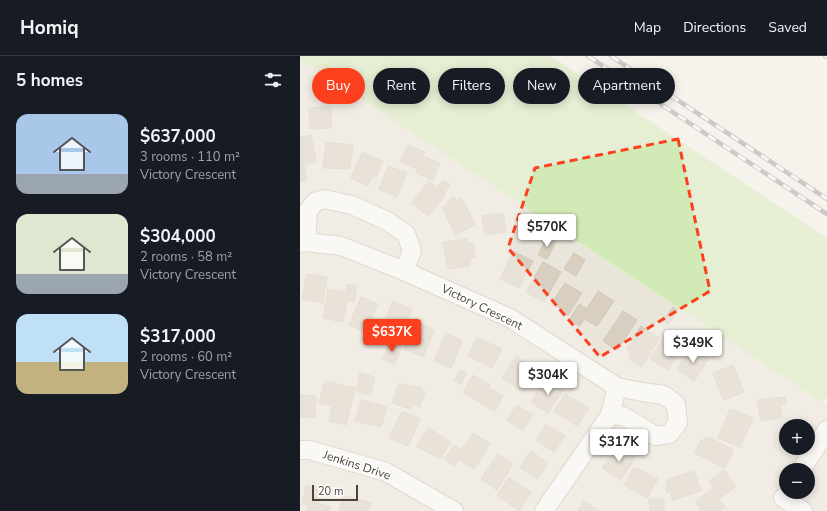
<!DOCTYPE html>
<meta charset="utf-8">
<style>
:root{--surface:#171b24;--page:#20242c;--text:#f1f3f6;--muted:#9ea1a6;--line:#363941;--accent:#fc3f1d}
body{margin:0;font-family:"Nunito Sans",sans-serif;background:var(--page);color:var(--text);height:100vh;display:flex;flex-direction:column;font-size:15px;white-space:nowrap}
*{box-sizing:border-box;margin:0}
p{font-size:13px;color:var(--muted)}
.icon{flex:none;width:22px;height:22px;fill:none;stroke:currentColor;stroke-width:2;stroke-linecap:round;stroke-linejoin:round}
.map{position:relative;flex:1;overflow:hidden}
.details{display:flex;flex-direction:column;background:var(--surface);width:300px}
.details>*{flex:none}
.top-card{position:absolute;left:12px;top:12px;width:380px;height:36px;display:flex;gap:8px}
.tools{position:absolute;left:479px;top:363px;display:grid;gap:8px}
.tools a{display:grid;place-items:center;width:36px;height:36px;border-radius:50%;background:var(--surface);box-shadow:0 2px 10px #0003;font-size:20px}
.scale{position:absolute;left:12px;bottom:10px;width:46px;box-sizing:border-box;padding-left:4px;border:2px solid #4b4439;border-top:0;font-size:11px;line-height:14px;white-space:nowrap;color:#4b4439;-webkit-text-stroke:3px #fff;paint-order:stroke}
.price{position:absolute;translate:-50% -34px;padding:0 9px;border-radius:4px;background:#fff;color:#222;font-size:13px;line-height:26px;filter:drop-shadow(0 1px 2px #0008)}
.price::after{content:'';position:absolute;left:50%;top:24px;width:12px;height:9px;margin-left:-6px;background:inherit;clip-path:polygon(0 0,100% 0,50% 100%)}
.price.active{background:var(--accent);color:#fff}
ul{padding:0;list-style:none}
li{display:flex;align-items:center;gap:12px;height:100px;padding:0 16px}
li span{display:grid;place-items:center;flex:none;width:112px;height:80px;border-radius:12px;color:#555}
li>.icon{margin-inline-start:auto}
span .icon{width:48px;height:48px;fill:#fffc;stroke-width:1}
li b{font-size:17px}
h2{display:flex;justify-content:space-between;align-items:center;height:48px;padding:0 16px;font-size:17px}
.tag{padding:0 14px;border-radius:18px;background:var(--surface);box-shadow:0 2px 10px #0003;font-size:14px;line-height:36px}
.tag.active{background:var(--accent);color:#fff}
header{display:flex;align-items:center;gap:24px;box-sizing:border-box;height:56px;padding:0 20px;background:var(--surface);border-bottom:1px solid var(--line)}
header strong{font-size:19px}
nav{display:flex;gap:22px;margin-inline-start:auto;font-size:14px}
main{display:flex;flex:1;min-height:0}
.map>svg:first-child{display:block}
.residential{fill:#eae5da;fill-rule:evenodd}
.green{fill:#d2eab5}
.building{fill:#d8cfc1;stroke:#d3c7b4}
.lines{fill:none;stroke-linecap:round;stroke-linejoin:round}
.street-casing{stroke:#c2bbae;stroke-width:20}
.street{stroke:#fff;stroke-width:18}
.rail-casing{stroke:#9a9a9a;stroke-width:4.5}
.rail{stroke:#fff;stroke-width:3;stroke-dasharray:9;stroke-linecap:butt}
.marked{fill:none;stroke:#fc3f1d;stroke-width:3;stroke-dasharray:8 5;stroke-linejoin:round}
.labels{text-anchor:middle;stroke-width:3.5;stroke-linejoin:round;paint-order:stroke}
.street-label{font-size:12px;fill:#4b4439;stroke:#fff}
</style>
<header>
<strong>Homiq</strong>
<nav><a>Map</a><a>Directions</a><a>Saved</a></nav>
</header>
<main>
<section class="details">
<h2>5 homes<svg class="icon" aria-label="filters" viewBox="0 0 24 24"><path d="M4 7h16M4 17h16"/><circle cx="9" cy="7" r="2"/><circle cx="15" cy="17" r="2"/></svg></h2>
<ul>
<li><span style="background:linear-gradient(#a9c7e8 75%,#9aa5b1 0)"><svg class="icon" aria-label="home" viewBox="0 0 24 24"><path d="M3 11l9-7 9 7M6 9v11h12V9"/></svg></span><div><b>$637,000</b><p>3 rooms · 110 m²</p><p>Victory Crescent</p></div></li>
<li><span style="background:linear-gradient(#dfe7d0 75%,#9aa5b1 0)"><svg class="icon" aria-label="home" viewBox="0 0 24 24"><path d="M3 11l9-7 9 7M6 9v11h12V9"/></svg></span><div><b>$304,000</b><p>2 rooms · 58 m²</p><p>Victory Crescent</p></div></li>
<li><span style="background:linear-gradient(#bfe0f5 60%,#c2b280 0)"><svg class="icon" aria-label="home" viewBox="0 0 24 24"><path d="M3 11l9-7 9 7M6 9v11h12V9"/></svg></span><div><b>$317,000</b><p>2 rooms · 60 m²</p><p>Victory Crescent</p></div></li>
</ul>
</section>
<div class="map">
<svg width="527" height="455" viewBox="0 0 527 455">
<rect width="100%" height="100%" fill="#f6f3ec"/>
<path class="residential" d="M0 3 527 350V455H0ZM486 370H508V392H486ZM486 414H508V436H486Z"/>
<polygon class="green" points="0,0 251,0 527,182 527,340 523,347 0,3"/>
<g class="building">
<polygon points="31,51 31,72 10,73 9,52"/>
<polygon points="11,79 16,106 4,109 7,124 0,125 0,81"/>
<polygon points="26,86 53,89 50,113 23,112"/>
<polygon points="108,89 125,96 118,113 100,106"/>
<polygon points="62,96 83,105 76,121 73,119 68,130 51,122"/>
<polygon points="123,100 140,107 133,124 116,117"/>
<polygon points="88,110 107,117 97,141 79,133"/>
<polygon points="143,124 150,129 144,137 146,138 128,160 111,147 129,125 137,131"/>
<polygon points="154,141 156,145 162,142 175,169 155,179 142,151 148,148 147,146"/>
<polygon points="203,157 206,176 185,179 182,160"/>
<polygon points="247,181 256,186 247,203 238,199"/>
<polygon points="168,183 168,187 173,187 175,201 170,203 170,210 148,213 143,186"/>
<polygon points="213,195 233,205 219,232 200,223"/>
<polygon points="274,197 285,204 276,220 264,213"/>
<polygon points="243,206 261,216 244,246 226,236"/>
<polygon points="7,218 27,221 23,247 2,243"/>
<polygon points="265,227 282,237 268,259 251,248"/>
<polygon points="47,228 57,230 54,246 47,245 43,266 23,262 28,233 46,236"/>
<polygon points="298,235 314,245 297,270 284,263 280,270 269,264 279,248 287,253"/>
<polygon points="61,241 78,248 66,276 49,269"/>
<polygon points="93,245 112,253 100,281 81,273"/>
<polygon points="373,251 378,255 368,268 364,265"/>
<polygon points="323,255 337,264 317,295 303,285"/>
<polygon points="116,266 134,274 123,301 104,293"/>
<polygon points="341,270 360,282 341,311 328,302 331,297 326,293"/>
<polygon points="146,277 162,285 151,312 134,305"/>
<polygon points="365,279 383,290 368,314 350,303"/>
<polygon points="177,282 202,293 192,312 168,300"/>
<polygon points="90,286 102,291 94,308 82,303"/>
<polygon points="391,292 409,303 394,325 377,313"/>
<polygon points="216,300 237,314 223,336 202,322"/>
<polygon points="433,309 444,336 423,344 413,317"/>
<polygon points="160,314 167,317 161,328 154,325"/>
<polygon points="60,317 75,321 70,339 56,335"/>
<polygon points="173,319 190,329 180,346 163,337"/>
<polygon points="247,322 264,333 248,357 231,346"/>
<polygon points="25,325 55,332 46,369 29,365 32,350 19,347"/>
<polygon points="99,327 111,331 112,329 122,332 121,335 125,336 120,351 113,348 111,353 92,347"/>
<polygon points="190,332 203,340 194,356 180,347"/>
<polygon points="265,338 289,352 277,370 254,355"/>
<polygon points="0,339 16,340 15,361 0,361"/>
<polygon points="485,341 486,348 480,349 482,361 461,365 457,344"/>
<polygon points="61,344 87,351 81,371 55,365"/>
<polygon points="217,349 233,359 223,375 207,364"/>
<polygon points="430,353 453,362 440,391 418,382"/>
<polygon points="102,355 120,363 108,390 89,382"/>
<polygon points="246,368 265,380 254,396 236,384"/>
<polygon points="128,372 151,386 140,403 116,390"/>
<polygon points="173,377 190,388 174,413 159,403 154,410 144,403 154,389 162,394"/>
<polygon points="406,380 434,394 425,412 395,397 401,384 403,385"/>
<polygon points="318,390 336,401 321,424 302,412"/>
<polygon points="231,395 248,407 237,423 220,412"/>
<polygon points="198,398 213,408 197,434 181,423"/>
<polygon points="334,411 358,423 347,442 324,429"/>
<polygon points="424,414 436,431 420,442 409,425"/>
<polygon points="394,415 401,435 373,444 370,436 367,437 365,432 368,431 366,424"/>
<polygon points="209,421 231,436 219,455 197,439"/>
<polygon points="6,429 22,433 19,448 31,451 30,455 6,455 8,449 2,448"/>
<polygon points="412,433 425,451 420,455 402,455 395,446"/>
<polygon points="43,440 72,447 69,455 39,455"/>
<polygon points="349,443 364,443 364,455 350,455"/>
<polygon points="284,445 299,455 278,455"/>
</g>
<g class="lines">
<defs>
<g id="street">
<polyline points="6,186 8,155 15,146 24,143 52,149 87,165 106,178 112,195 104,215"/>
<polyline points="0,187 6,186 41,190 104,215 210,262 317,331 310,359 244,455"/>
<polyline points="310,359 323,360 356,380 369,378 378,367 376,348 364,339 342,336 317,331"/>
<polyline points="0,394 10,394 86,416 154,455"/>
<polyline points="501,414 527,374"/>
<polyline points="483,442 503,455"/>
</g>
</defs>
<use href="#street" class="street-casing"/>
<use href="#street" class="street"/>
<defs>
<g id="rail">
<polyline points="288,0 527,158"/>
<polyline points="311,0 527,143"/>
<polyline points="525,0 527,1"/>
</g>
</defs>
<use href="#rail" class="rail-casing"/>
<use href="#rail" class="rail"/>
</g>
<path d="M0 0H527V455H0ZM378 83 410 235 300 301 208 192 235 112Z" fill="#f6f3ec" fill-opacity=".55" fill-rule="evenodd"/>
<path class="marked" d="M378 83 410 235 300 301 208 192 235 112Z"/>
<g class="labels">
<g class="street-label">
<text transform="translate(182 251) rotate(26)" y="4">Victory Crescent</text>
<text transform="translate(57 409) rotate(18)" y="4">Jenkins Drive</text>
</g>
</g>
</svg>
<div class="tools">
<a>+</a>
<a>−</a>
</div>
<div class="scale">20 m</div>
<b class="price" style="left:247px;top:192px">$570K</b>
<b class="price active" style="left:92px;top:297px">$637K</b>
<b class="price" style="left:393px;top:308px">$349K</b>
<b class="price" style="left:248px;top:340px">$304K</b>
<b class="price" style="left:319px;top:407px">$317K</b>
<div class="top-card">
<a class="tag active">Buy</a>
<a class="tag">Rent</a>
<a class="tag">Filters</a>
<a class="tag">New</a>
<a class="tag">Apartment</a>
</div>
</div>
</main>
